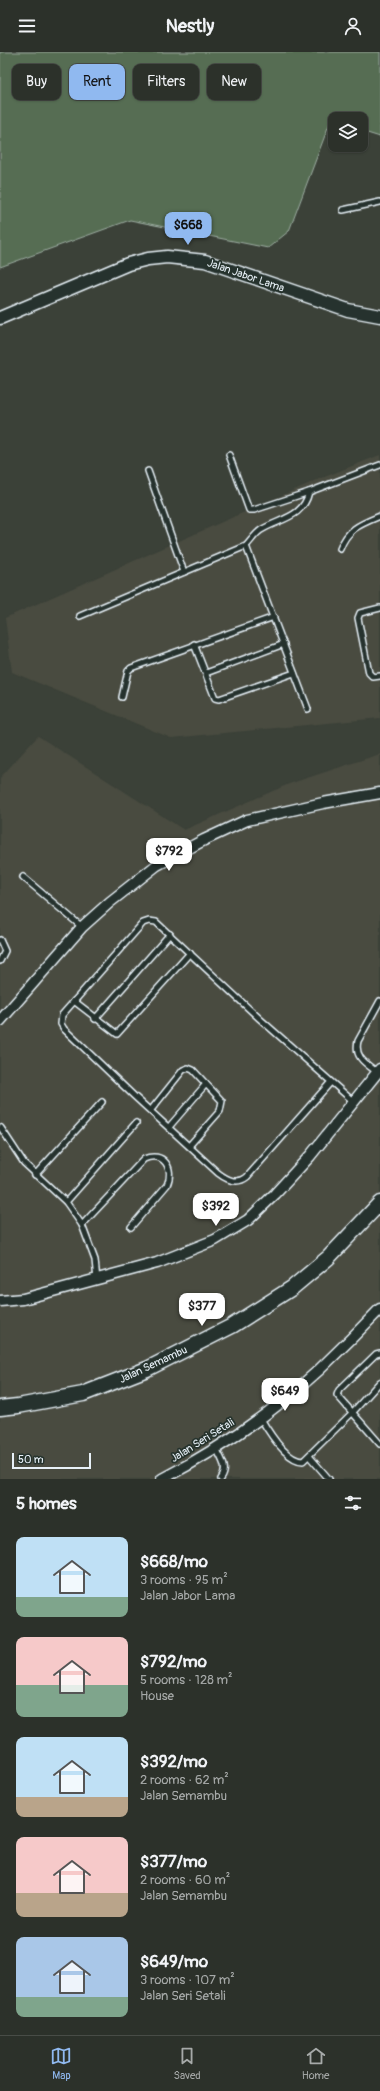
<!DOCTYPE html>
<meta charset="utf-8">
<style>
:root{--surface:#2c312a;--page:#383d36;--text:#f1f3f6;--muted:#a6a9a8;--line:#484c47;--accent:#90b9f0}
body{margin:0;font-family:Pangolin,sans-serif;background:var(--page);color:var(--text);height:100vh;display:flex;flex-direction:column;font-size:15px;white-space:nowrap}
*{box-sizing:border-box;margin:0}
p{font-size:13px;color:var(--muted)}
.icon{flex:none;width:22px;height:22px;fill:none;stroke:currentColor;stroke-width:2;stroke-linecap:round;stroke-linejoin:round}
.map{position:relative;height:1427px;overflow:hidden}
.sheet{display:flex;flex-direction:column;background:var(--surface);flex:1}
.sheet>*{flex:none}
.banner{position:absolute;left:12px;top:12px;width:356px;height:36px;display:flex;gap:8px}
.controls{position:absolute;left:328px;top:60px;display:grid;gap:8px}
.controls a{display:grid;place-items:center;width:40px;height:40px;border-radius:8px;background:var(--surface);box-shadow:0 1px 3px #0004,0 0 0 1px var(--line);font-size:20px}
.scale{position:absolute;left:12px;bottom:10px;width:79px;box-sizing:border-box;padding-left:4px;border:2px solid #e8f1f8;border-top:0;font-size:11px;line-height:14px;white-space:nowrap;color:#e8f1f8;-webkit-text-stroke:3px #26332d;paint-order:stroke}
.price{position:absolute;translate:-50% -34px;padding:0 9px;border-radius:8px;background:#fff;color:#222;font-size:13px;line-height:26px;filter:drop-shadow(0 1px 2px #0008)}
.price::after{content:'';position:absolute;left:50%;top:24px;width:12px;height:9px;margin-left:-6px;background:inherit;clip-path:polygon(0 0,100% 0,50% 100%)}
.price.selected{background:var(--accent);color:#111}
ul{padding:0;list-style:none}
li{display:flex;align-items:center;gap:12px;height:100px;padding:0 16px}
li span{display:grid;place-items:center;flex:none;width:112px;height:80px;border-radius:8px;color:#555}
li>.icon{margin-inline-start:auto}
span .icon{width:48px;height:48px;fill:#fffc;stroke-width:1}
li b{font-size:17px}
h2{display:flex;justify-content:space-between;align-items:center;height:48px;padding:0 16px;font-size:17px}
.pill{padding:0 14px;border-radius:8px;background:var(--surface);box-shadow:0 1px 3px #0004,0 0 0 1px var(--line);font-size:14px;line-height:36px}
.pill.selected{background:var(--accent);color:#111}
header{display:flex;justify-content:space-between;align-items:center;height:52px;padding:0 16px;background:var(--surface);font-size:18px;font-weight:700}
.tabs{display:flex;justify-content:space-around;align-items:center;height:56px;border-top:1px solid var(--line);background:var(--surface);font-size:11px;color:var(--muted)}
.tabs a{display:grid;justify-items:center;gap:2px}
.tabs .selected{color:var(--accent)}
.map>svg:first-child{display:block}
.built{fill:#494b40}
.green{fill:#566d52;stroke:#9fafa5}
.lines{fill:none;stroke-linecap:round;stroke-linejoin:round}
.service-casing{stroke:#e8f1f8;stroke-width:8}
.minor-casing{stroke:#e8f1f8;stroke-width:13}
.tertiary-casing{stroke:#e8f1f8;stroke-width:15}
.secondary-casing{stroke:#e8f1f8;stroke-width:17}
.service{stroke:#26332d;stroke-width:5}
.minor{stroke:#26332d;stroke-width:10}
.tertiary{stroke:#26332d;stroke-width:12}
.secondary{stroke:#26332d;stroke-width:14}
.labels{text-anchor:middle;stroke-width:3.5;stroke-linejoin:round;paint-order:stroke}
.street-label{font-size:11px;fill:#e8f1f8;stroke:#26332d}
</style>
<header><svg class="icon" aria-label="menu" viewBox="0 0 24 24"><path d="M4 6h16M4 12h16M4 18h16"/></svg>Nestly<svg class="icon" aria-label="person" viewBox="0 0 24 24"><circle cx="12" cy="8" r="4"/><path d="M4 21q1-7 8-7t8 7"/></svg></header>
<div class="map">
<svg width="380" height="1427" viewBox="0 0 380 1427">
<rect width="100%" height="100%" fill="#3b4138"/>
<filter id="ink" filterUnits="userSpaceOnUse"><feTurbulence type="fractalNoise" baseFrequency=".025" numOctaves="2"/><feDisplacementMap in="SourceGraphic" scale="8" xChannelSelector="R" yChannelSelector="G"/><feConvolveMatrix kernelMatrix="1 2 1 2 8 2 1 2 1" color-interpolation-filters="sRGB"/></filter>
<g filter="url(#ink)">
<g class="built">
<polygon points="380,403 380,666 171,686 12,620 5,566 317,428"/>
<polygon points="38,684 184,778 289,732 380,702 380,1427 0,1427 0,726"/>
</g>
<polygon class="green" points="0,0 380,0 380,85 361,79 361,67 335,67 335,71 330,70 289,179 268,196 130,168 0,215"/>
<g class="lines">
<defs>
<g id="service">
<polyline points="343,158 380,150"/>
<polyline points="229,403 249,458 254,458 309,440"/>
<polyline points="148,419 184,520"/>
<polyline points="246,494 308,657"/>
<path d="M340 497C348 476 361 472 380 464"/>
<polyline points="380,556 360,561 358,566 369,621 373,625 380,624"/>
<path d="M80 564 246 494C251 489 255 482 261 478 281 466 303 466 309 440L380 413"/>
<polyline points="194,592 215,646 219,647 294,621"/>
<polyline points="206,621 284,592"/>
<polyline points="122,645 128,619 131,616 274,565"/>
<polyline points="23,825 82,875"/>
<polyline points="0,888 5,899 0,909"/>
<polyline points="74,949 117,982 190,901"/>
<polyline points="95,967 170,882"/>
<path d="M377 1020C365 1011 354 1005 358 989L380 949"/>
<path d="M330 1031 247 1125C237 1133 227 1128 218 1121L134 1044 64 977 61 972 62 963 143 871 149 869 156 870 260 967 354 1050"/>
<polyline points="151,1058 183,1018 188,1016 193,1018 206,1032"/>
<polyline points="169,1075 206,1032 222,1049 220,1059 189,1094"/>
<polyline points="1,1076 24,1111 66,1150 82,1173 95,1208 97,1228"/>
<polyline points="35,1123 102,1050"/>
<polyline points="66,1150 136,1071"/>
<path d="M82 1173 144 1107C163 1099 175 1116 167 1133L131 1175"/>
<polyline points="380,1301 376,1302 339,1338 337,1343 380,1392"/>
<path d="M260 1365C268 1379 286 1409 303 1409L352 1361 380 1330"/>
<path d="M216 1396C221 1407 229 1416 221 1427"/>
<polyline points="309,1404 329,1427"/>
</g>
<g id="minor">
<polyline points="0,969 82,875 110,850 157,813 204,788 247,768 323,751 380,741"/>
<polyline points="0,1249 23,1247 157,1211 215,1188 248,1168 275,1142 310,1104 380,1017"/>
<path d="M162 1427C218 1398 273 1360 319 1318 340 1298 360 1278 380 1257"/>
</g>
<polyline id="tertiary" points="0,266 128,212 148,207 167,205 205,209 348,258 380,264"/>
<polyline id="secondary" points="0,1356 18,1354 83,1342 147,1317 232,1274 292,1236 328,1206 380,1151"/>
</defs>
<use href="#service" class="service-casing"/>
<use href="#minor" class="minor-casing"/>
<use href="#tertiary" class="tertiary-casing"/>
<use href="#secondary" class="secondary-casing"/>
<use href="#service" class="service"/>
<use href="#minor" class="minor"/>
<use href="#tertiary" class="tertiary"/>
<use href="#secondary" class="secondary"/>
</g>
</g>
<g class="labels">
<g class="street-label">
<text transform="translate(246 223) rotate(19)" y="4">Jalan Jabor Lama</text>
<text transform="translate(153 1312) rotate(-25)" y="4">Jalan Semambu</text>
<text transform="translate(202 1388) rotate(-32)" y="4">Jalan Seri Setali</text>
</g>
</g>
</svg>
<div class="controls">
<a><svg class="icon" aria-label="layers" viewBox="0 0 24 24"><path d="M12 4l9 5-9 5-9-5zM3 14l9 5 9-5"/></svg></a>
</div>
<div class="scale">50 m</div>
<b class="price selected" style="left:188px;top:194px">$668</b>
<b class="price" style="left:169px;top:820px">$792</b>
<b class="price" style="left:216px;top:1175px">$392</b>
<b class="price" style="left:202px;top:1275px">$377</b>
<b class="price" style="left:285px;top:1360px">$649</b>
<div class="banner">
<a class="pill">Buy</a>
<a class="pill selected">Rent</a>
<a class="pill">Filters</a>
<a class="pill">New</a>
</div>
</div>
<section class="sheet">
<h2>5 homes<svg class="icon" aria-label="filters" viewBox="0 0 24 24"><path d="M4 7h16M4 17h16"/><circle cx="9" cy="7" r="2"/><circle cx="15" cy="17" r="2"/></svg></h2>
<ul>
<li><span style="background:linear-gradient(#bfe0f5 75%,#7fa58c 0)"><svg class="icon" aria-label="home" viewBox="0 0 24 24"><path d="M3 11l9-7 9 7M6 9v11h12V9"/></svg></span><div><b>$668/mo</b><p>3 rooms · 95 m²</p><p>Jalan Jabor Lama</p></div></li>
<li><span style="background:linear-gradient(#f6c9c9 60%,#7fa58c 0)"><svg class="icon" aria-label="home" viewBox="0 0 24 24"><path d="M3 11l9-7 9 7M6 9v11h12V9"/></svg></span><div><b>$792/mo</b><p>5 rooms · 128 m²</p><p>House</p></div></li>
<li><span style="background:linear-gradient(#bfe0f5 75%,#b9a48a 0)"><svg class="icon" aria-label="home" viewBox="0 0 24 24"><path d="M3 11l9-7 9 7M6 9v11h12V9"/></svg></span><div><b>$392/mo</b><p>2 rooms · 62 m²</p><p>Jalan Semambu</p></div></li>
<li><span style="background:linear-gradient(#f6c9c9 70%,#b9a48a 0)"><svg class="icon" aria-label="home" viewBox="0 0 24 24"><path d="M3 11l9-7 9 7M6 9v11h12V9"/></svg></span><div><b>$377/mo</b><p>2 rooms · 60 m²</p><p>Jalan Semambu</p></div></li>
<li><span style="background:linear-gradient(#a9c7e8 75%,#7fa58c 0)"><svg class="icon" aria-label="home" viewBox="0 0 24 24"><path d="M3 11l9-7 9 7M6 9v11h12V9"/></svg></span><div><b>$649/mo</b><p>3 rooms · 107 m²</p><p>Jalan Seri Setali</p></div></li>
</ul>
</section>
<nav class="tabs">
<a class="selected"><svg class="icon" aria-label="map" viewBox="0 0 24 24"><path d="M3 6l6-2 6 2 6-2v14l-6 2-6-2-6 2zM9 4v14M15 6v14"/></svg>Map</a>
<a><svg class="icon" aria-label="saved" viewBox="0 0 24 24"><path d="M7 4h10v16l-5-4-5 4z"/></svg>Saved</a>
<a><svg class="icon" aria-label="home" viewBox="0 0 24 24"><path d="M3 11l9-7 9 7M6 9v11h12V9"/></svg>Home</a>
</nav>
